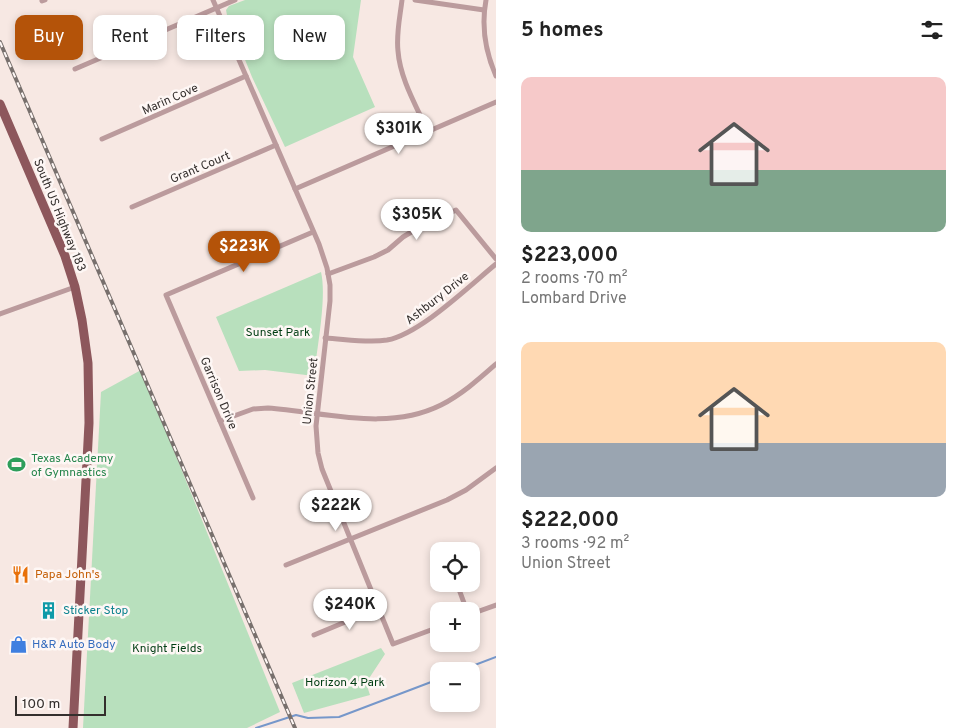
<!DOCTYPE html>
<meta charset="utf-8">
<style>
:root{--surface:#fff;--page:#f6f6f6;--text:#222;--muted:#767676;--accent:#b45309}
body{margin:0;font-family:Overpass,sans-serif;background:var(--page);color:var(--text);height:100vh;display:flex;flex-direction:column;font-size:19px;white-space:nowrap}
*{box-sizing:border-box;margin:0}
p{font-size:16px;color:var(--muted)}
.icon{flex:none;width:28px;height:28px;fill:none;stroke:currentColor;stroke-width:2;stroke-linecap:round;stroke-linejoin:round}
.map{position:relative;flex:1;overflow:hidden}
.side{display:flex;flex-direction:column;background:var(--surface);width:475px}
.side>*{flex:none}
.hud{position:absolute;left:15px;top:15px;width:405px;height:45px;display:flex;gap:10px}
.controls{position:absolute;left:430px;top:542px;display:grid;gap:10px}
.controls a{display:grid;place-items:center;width:50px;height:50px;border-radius:10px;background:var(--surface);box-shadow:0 2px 8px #0003;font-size:25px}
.scale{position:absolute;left:15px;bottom:12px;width:91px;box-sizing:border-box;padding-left:5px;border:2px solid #342f2d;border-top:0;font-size:14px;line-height:18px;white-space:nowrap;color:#342f2d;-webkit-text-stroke:4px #fef7f5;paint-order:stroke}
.price{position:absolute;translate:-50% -42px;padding:0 11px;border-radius:18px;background:#fff;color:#222;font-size:16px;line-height:32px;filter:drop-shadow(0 1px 2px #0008)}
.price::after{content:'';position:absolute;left:50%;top:30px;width:15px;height:11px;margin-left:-8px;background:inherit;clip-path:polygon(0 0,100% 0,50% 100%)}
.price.on{background:var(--accent);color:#fff}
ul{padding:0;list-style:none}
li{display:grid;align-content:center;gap:10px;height:265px;padding:0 25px}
li span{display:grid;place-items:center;height:155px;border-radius:10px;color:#555}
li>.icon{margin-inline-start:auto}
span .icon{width:90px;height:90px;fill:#fffc;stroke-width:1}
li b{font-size:21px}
h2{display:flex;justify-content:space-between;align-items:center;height:60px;padding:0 25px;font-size:21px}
.tag{padding:0 18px;border-radius:10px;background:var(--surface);box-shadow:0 2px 8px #0003;font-size:18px;line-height:45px}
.tag.on{background:var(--accent);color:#fff}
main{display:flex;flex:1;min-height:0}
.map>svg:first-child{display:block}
.green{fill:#b8e0bd}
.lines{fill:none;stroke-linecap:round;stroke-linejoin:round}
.stream{stroke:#7697ca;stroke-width:2}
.minor{stroke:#bb9b9d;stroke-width:5}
.primary{stroke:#8d575c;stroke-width:9}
.rail-casing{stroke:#78706d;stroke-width:4}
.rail{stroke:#fef7f5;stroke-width:2;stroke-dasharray:5.5;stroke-linecap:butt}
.labels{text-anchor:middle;stroke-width:5;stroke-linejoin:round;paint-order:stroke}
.street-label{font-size:12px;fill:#342f2d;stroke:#fef7f5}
.park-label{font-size:12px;fill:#003d13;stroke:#fef7f5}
.leisure-label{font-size:12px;fill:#27864d;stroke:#fef7f5;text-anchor:start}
.food-label{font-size:12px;fill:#c56008;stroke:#fef7f5;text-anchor:start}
.culture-label{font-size:12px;fill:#0d838f;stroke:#fef7f5;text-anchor:start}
.shop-label{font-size:12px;fill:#366cbe;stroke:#fef7f5;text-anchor:start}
</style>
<main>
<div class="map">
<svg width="496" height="728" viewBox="0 0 496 728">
<rect width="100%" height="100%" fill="#f7e8e3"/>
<g class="green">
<polygon points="245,0 361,0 353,57 375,107 285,147 252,77 227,15 226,10 229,6"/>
<path d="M321 272C327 297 317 348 314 376L265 370 239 371 216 317Z"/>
<polygon points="141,370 280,712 247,728 83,728 101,392"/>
<polygon points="381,648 385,654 366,683 370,695 304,713 292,683"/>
</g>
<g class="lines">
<g class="stream">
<polyline points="459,671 496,657"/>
<polyline points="256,728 296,715 308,718 339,717 439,679"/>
</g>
<g class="minor">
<polyline points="213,0 319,244 327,268 330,285 330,301 316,426 318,453 322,469 393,644 439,627"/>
<path d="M402 0C400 17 396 34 398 51 400 79 417 107 428 132"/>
<polyline points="415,0 484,10"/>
<path d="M486 0C481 27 485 51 496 76"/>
<polyline points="42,1 45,0"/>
<polyline points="75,69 235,0"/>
<polyline points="102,139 246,76"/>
<polyline points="295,189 496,102"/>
<polyline points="132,207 276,145"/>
<polyline points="328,274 374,257 388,250 403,237 413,231 456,210 496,259"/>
<polyline points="0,314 75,287"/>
<path d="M325 338C345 339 367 343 387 340 420 334 469 286 496 264"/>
<path d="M220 421 253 409 268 408C325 412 387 432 441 405 461 395 479 379 496 364"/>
<polyline points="253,498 166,295 313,232"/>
<polyline points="286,565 447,500 466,490 496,468"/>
<polyline points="457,584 467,611"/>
<polyline points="471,614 496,605"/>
<polyline points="314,635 379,608"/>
</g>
<polyline class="primary" points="0,104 65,256 75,287 82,320 88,363 89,423 73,728"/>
<defs>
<polyline id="rail" points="0,42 295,728"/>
</defs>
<use href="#rail" class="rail-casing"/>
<use href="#rail" class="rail"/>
</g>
<defs>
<symbol id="stadium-bare" viewBox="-9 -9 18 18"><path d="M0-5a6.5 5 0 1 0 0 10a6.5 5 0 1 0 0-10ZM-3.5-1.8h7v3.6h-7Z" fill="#2e9e5b" stroke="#fef7f5" stroke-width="2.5" paint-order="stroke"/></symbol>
<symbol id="restaurant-bare" viewBox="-9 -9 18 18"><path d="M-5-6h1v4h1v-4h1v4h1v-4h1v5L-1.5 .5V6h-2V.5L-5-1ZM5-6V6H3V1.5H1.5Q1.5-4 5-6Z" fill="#e8710a" stroke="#fef7f5" stroke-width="2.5" paint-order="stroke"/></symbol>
<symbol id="building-bare" viewBox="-9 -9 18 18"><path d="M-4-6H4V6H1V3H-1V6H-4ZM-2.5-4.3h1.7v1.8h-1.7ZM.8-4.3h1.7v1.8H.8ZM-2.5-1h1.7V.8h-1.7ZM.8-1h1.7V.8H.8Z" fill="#0f9aa8" stroke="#fef7f5" stroke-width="2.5" paint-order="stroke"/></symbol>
<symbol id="shop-bare" viewBox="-9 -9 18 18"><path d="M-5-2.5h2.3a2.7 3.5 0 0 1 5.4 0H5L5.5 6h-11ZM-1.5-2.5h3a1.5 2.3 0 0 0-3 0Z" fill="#3f7fe0" stroke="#fef7f5" stroke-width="2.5" paint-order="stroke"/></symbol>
</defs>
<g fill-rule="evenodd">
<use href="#stadium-bare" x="4" y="452" width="25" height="25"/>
<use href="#restaurant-bare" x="8" y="562" width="25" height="25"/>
<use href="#building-bare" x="36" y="598" width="25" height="25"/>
<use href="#shop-bare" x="6" y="632" width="25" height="25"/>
</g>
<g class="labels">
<g class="street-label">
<text transform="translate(170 99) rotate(-24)" y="4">Marin Cove</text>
<text transform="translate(200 167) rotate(-23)" y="4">Grant Court</text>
<text transform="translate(60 215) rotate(68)" y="4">South US Highway 183</text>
<text transform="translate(437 298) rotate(-38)" y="4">Ashbury Drive</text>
<text transform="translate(310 391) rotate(-84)" y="4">Union Street</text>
<text transform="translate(219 393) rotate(67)" y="4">Garrison Drive</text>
</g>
<g class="park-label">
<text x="278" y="336">Sunset Park</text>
<text x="167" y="652">Knight Fields</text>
<text x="345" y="686">Horizon 4 Park</text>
</g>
<g class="leisure-label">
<text x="31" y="462">Texas Academy<tspan x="31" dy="14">of Gymnastics</tspan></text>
</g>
<g class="food-label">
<text x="35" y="578">Papa John's</text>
</g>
<g class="culture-label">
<text x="63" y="614">Sticker Stop</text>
</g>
<g class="shop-label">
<text x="32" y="648">H&amp;R Auto Body</text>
</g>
</g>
</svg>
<div class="controls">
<a><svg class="icon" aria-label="locate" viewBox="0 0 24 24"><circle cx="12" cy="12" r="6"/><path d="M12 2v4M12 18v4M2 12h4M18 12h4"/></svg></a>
<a>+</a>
<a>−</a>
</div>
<div class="scale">100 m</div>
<b class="price" style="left:399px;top:155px">$301K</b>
<b class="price" style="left:417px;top:241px">$305K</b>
<b class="price on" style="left:244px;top:273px">$223K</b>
<b class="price" style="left:336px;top:532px">$222K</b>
<b class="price" style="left:350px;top:631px">$240K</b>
<div class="hud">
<a class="tag on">Buy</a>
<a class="tag">Rent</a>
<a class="tag">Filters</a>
<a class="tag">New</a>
</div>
</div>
<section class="side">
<h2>5 homes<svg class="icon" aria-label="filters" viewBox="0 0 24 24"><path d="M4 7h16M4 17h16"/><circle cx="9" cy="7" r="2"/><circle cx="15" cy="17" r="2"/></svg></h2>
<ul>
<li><span style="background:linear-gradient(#f6c9c9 60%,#7fa58c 0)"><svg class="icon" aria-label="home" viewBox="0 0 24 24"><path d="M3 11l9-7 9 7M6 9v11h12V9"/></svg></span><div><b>$223,000</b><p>2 rooms · 70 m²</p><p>Lombard Drive</p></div></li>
<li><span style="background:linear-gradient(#ffd9b3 65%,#9aa5b1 0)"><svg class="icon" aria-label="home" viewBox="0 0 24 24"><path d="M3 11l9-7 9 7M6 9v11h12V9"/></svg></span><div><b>$222,000</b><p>3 rooms · 92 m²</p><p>Union Street</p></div></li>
</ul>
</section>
</main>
